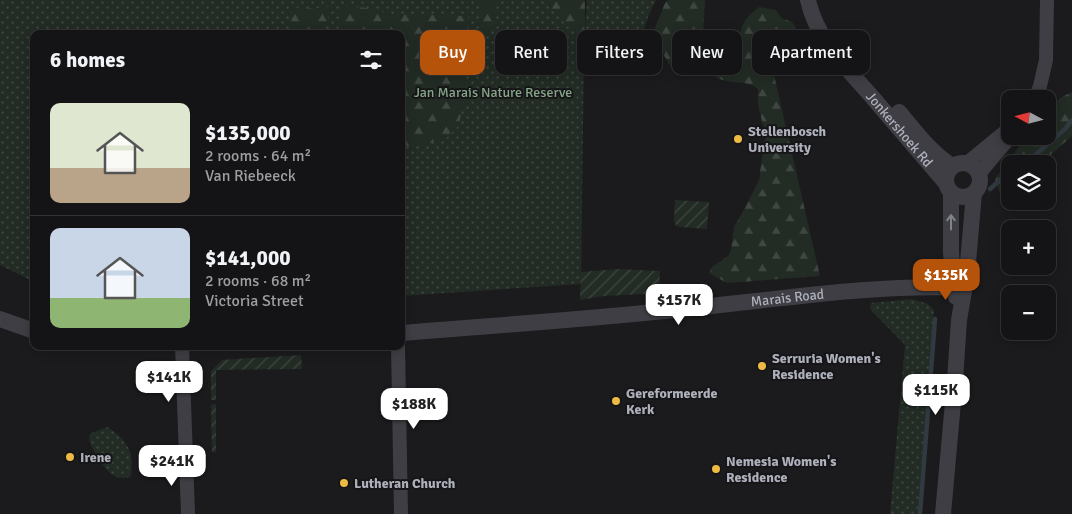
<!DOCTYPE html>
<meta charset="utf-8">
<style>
:root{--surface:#141416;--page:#1d1d1f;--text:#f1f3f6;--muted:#9d9ea1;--line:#333335;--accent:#b45309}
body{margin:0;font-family:Signika,sans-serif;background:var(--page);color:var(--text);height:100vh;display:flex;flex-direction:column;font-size:19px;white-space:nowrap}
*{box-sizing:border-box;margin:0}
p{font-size:16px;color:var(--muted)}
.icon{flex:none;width:28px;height:28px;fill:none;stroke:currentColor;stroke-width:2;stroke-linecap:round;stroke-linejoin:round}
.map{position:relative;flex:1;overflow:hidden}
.drawer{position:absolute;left:30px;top:30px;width:375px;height:320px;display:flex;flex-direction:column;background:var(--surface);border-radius:10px;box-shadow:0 2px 12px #0003,0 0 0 1px var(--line)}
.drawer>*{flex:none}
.hud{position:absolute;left:420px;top:30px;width:475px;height:45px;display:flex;gap:10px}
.needle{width:32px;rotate:277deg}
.tools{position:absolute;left:1001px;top:90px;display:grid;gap:10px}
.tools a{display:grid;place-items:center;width:55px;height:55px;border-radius:10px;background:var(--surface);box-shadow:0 2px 12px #0003,0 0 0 1px var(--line);font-size:25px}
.price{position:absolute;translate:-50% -42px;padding:0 11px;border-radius:10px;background:#fff;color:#222;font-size:16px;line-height:32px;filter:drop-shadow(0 1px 2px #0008)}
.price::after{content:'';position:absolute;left:50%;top:30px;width:15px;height:11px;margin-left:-8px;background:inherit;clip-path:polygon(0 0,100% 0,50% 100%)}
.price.current{background:var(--accent);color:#fff}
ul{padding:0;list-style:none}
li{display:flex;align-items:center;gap:15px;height:125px;padding:0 20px}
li+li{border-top:1px solid var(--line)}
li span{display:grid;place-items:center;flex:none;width:140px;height:100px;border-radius:10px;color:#555}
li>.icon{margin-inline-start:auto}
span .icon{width:60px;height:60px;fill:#fffc;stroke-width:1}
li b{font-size:21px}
h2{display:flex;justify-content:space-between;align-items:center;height:60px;padding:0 20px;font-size:21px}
.chip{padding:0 18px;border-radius:10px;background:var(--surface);box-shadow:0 2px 12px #0003,0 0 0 1px var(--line);font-size:18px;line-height:45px}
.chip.current{background:var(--accent);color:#fff}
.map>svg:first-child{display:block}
.grass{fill:url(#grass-dots)}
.forest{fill:url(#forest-firs)}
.garden{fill:url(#garden-furrows)}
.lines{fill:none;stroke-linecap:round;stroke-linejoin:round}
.stream{stroke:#313941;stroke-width:4.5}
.minor{stroke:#3e3e44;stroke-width:14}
.tertiary{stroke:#3e3e44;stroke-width:16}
.oneway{stroke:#81838c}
.poi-dot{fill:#edba43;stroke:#161518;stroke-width:2}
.labels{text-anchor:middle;stroke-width:4;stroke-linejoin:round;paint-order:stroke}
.park-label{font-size:14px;fill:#86a689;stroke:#161518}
.street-label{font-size:14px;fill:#aeb1bc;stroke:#161518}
.poi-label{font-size:14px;font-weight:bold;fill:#aeb1bc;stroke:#161518;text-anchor:start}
</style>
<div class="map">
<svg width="1072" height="514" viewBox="0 0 1072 514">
<defs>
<pattern id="grass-dots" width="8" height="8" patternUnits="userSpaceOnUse" patternTransform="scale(1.25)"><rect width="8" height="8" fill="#222b24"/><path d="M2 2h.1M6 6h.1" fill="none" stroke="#404742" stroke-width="1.8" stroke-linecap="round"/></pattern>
<pattern id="forest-firs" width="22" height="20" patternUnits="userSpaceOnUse" patternTransform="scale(1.25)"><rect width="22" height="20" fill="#222b24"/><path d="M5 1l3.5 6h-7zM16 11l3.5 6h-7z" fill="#404742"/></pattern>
<pattern id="garden-furrows" width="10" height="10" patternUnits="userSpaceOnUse" patternTransform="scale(1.25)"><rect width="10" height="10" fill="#222b24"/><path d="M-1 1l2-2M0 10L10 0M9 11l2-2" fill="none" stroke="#404742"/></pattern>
</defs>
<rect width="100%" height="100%" fill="#1b1b1d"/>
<g class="grass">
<path d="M0 0H585V30L587 0H656C647 18 642 31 640 51L584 49 581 284 401 296V34H34V282L0 265Z"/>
<polygon points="912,299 928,304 934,310 918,514 890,514 905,345 870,309 871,303"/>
<path d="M107 427C117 432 129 444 131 455 132 462 131 470 131 476 115 483 106 470 98 458 94 451 89 444 89 435L92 433Z"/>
</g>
<g class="forest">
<polygon points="481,0 500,0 496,9 493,27 478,41"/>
<polygon points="550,0 585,0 584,40 551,8"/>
<path d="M668 0H705L702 54 704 58 705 68C694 76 685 75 673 71L662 52 650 51 649 43 665 3Z"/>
<polygon points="342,6 368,8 389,14 468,16 465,94 459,125 448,137 424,145 401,148 401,34 338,34"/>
<polygon points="293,7 305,9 329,7 328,21 324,34 288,34"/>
<path d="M759 7 776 10 781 18 792 22 796 28C793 32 790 33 787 36 780 44 778 64 779 74L774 75 820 276 727 283 709 273 712 267 728 256 731 250 734 227 746 206 759 180 764 143 766 137 765 131 762 122 758 105V89C746 78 726 87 712 74L713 64 717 55 738 56C740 32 738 23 759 7Z"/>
<polygon points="1072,92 1072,136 1040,164 1010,164 1010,189 1002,195 1000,193 995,181 997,176 1027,136 1048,136 1048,112 1060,98"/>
</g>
<g class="garden">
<polygon points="675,200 709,202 707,229 681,227 676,226 674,220"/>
<polygon points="619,269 660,271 659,293 604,296 580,300 581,272"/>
<polygon points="301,355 302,369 216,370 216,400 211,400 211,371 222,360"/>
<polygon points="216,404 216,452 212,452 211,405"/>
</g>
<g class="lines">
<g class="stream">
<polyline points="1021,164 1034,156 1065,129 1072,120"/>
<polyline points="990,189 1010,171"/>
<polyline points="920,514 935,319"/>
</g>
<g class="minor">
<polyline points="1035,99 1040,86 1046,60 1047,0"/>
<polyline points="967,163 1006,131 1010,129"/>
<polyline points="979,174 1011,136"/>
<polyline points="182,346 188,514"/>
<polyline points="398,346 401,514"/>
</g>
<g class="tertiary">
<path id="s1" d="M808 0C816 39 848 69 873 98 897 126 921 154 945 182"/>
<path d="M899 112C915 131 931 153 952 166"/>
<circle cx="963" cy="180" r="17"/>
<polyline points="951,192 951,253 956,297"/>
<polyline points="0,319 34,331"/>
<path id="s2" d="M401 333C498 325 596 319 692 308 783 299 874 284 964 288"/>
<polyline points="943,514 955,380 959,320 967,274 974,193"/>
</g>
</g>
<defs><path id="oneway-shaft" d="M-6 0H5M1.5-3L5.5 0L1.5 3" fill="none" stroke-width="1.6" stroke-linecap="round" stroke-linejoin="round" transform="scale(1.25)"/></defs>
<use class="oneway" href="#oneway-shaft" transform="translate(951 222) rotate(-90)"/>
<g class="poi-dot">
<circle cx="738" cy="139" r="5"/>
<circle cx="762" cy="366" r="5"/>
<circle cx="616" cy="401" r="5"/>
<circle cx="70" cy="457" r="5"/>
<circle cx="716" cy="469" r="5"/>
<circle cx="344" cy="483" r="5"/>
</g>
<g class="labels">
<g class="park-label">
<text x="493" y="97">Jan Marais Nature Reserve</text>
</g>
<g class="street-label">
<text dy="5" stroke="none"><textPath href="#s1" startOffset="160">Jonkershoek Rd</textPath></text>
<text dy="5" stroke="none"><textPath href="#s2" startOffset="388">Marais Road</textPath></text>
</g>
<g class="poi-label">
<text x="748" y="136">Stellenbosch<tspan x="748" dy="16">University</tspan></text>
<text x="772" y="363">Serruria Women's<tspan x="772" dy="16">Residence</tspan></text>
<text x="626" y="398">Gereformeerde<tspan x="626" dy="16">Kerk</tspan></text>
<text x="80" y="462">Irene</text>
<text x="726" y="466">Nemesia Women's<tspan x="726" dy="16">Residence</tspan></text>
<text x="354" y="488">Lutheran Church</text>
</g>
</g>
</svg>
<div class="tools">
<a><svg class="needle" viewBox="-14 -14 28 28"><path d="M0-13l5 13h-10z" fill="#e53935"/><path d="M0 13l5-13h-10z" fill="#9d9ea1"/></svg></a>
<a><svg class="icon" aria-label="layers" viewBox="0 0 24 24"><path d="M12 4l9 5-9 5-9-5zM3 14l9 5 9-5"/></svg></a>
<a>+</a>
<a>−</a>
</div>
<b class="price current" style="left:946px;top:301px">$135K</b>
<b class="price" style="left:679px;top:326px">$157K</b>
<b class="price" style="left:169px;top:403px">$141K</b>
<b class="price" style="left:936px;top:416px">$115K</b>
<b class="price" style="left:414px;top:430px">$188K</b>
<b class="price" style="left:172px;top:487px">$241K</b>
<div class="hud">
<a class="chip current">Buy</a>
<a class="chip">Rent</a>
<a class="chip">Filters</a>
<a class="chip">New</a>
<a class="chip">Apartment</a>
</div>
<section class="drawer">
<h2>6 homes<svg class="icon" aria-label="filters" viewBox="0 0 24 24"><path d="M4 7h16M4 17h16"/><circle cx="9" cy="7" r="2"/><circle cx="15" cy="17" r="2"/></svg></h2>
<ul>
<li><span style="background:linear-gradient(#dfe7d0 65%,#b9a48a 0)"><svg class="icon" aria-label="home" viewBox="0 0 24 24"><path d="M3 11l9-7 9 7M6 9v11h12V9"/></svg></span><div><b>$135,000</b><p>2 rooms · 64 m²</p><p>Van Riebeeck</p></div></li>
<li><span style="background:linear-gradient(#c9d6e8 70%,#8fb573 0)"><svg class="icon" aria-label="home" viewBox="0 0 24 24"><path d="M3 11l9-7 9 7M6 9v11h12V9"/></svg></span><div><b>$141,000</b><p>2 rooms · 68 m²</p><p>Victoria Street</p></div></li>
</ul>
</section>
</div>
